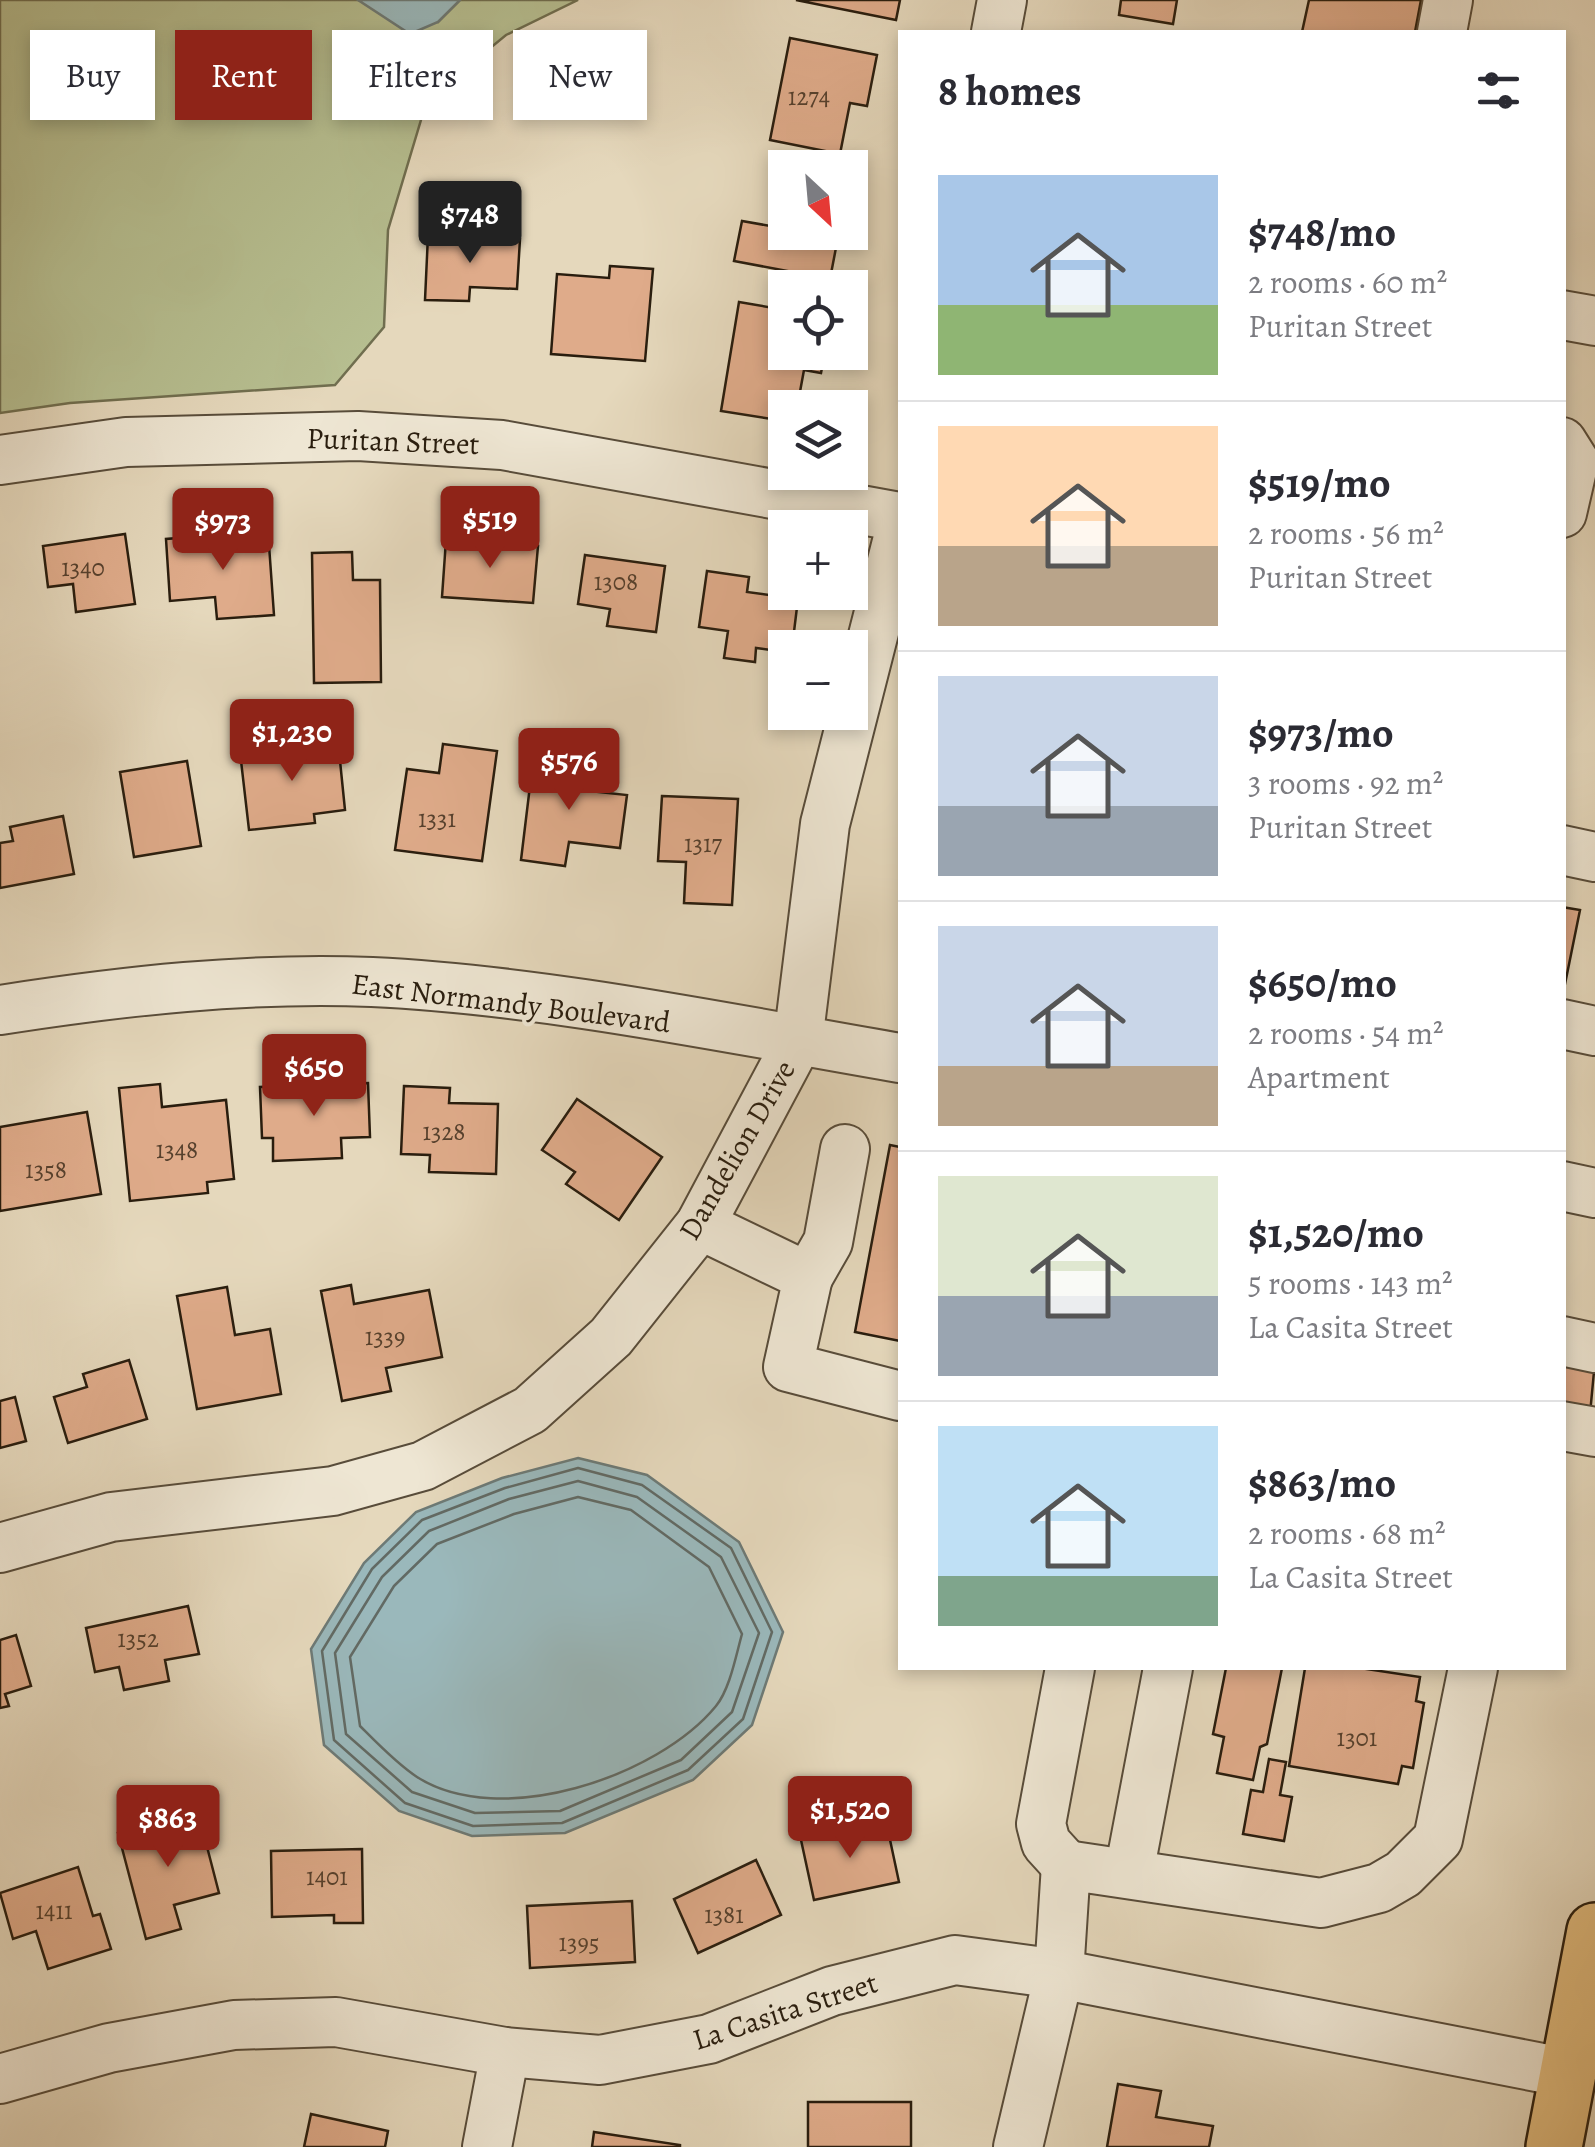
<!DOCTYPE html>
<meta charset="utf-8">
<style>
:root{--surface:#fff;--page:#f2f2f3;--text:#2b2b33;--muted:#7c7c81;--line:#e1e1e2;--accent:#8f2418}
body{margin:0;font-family:Alegreya,serif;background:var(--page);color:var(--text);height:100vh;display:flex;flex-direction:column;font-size:38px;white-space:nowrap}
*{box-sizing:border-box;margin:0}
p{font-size:32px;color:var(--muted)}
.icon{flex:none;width:55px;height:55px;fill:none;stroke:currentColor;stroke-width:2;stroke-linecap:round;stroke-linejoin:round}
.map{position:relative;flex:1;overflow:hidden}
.panel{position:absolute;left:898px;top:30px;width:668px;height:1640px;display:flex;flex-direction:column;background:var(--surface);border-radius:0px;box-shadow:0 5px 15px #0003}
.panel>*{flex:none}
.guide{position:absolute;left:30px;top:30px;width:718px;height:90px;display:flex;gap:20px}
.needle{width:65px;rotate:154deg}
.controls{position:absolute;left:768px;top:150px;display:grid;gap:20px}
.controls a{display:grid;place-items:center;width:100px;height:100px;border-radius:0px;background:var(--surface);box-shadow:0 5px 15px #0003;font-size:50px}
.price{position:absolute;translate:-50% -85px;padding:0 22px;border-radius:10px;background:var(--accent);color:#fff;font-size:32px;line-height:65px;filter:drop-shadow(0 2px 5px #0008)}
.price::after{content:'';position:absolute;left:50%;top:60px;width:30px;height:22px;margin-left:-15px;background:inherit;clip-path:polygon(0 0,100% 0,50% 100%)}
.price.current{background:#222;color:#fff}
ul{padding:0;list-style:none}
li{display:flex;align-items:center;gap:30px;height:250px;padding:0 40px}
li+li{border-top:2px solid var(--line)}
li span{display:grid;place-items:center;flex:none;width:280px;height:200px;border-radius:0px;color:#555}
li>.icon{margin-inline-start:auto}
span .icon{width:120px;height:120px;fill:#fffc;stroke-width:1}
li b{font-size:42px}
h2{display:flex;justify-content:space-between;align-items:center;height:120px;padding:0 40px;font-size:42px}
.tag{padding:0 35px;border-radius:0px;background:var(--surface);box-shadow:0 5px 15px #0003;font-size:35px;line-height:90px}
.tag.current{background:var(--accent);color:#fff}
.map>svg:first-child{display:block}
.green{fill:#b6be90;stroke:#706e4f;stroke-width:2.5}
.water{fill:#9ab8bb;stroke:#6d7a76;stroke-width:2.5}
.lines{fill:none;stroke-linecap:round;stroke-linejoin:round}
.shore{stroke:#626a64;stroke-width:2.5}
.building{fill:#dfab8a;stroke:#291d0e;stroke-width:2.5}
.minor-casing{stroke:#584c3a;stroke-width:52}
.major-casing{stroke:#291d0e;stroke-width:60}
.minor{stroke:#eee6d3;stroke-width:48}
.major{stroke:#e2bc7e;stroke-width:55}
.labels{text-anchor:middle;stroke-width:8;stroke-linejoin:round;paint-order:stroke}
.number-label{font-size:25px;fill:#56402d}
.street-label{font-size:30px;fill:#291d0e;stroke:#eee6d3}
</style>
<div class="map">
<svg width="1595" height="2147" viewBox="0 0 1595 2147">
<rect width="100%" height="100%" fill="#e5d8bc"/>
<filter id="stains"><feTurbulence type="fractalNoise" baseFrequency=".002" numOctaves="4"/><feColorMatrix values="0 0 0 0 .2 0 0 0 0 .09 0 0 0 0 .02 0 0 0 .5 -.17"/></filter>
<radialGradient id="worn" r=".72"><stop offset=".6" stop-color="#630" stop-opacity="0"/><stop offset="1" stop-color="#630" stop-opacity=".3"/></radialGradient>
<polygon class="green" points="0,0 358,0 438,22 460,0 578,0 506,35 427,100 388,230 384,327 335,385 70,403 0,413"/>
<g class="water">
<polygon points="358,0 460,0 438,22 410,34"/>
<polygon points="578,1458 647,1475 739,1542 783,1632 752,1725 693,1780 565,1833 472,1836 399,1811 324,1745 311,1649 364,1563 416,1512 502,1478"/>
</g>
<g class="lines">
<g class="shore">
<polygon points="578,1468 642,1485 731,1548 772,1632 743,1719 688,1770 562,1823 473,1826 405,1803 334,1740 322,1651 372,1569 422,1520 505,1488"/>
<polygon points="578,1481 637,1497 721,1557 759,1633 732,1712 681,1760 560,1811 475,1813 412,1792 346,1734 335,1653 382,1577 429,1531 509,1499"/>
<path d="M578 1497 631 1510 709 1567 742 1634C736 1655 730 1689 716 1706 658 1777 500 1830 417 1777 397 1764 377 1743 360 1726L350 1657 394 1586 437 1544 514 1514Z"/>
</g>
</g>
<g class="building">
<polygon points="796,0 900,0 896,20"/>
<polygon points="1121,0 1177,0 1173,24 1119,15"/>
<polygon points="1309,0 1421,0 1415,32 1302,32"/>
<polygon points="790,38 877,55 867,106 850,103 840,154 770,140"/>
<polygon points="785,178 785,232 839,232 830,279 734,261 742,221 776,227"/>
<polygon points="428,235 520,239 517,289 470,287 469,301 425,300"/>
<polygon points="610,266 653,269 645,361 551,354 557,274 609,278"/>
<polygon points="739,302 785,310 785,352 825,352 821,373 804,370 797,408 785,408 785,421 721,411"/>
<polygon points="268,531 274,615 217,619 215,597 170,601 166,539"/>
<polygon points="125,534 135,604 76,612 73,584 48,587 43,546"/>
<polygon points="446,540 538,546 533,603 442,597"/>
<polygon points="352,552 353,580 380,580 381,682 314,683 312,553"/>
<polygon points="585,555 665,566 656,632 607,626 610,609 578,604"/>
<polygon points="707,571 749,577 747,592 798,599 792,648 785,648 785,652 756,648 755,662 724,658 728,631 699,627"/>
<polygon points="338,741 345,810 314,814 315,823 249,830 240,752"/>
<polygon points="443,744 497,751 482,861 395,850 407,769 439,773"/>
<polygon points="187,761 201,846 134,857 120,772"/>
<polygon points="533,761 601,769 598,792 627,795 620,848 569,842 565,866 521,860"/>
<polygon points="662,796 738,799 732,905 684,903 686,862 658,861"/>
<polygon points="63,816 74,874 0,888 0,843 13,841 10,827"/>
<polygon points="1562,907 1580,910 1564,989 1562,989"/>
<polygon points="368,1083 370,1137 341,1138 342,1158 273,1161 273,1138 262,1138 260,1087"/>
<polygon points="160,1084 162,1107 226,1100 234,1179 207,1182 208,1193 130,1201 119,1088"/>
<polygon points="404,1086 450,1088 449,1103 498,1104 496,1174 429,1172 430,1155 401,1154"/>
<polygon points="577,1099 662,1157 619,1220 566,1184 575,1172 542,1150"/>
<polygon points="87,1112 101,1194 0,1211 0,1127"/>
<polygon points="890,1145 900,1147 900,1341 855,1332"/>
<polygon points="351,1285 354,1304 429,1290 442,1357 386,1368 391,1391 342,1401 321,1291"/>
<polygon points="227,1287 235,1335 270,1329 281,1394 197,1409 177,1296"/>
<polygon points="1562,1355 1595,1361 1590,1414 1562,1408"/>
<polygon points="129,1360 147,1419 68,1443 54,1397 87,1387 83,1374"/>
<polygon points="15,1397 26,1441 0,1448 0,1401"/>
<polygon points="188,1606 199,1654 165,1660 169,1681 124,1690 119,1667 95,1672 86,1628"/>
<polygon points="16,1635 31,1686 5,1694 9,1706 0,1708 0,1640"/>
<polygon points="1226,1668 1282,1668 1267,1744 1260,1747 1253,1780 1217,1773 1224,1737 1213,1734"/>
<polygon points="1305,1668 1360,1668 1420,1677 1416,1701 1424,1703 1413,1768 1402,1766 1398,1784 1289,1766"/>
<polygon points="1269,1759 1286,1762 1280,1795 1292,1797 1284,1841 1243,1834 1251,1790 1263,1792"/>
<polygon points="198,1812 219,1893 174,1905 181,1929 146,1939 118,1833"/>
<polygon points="886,1821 899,1882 814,1900 801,1840"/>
<polygon points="362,1849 363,1923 334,1923 334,1915 272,1917 271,1851"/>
<polygon points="756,1860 781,1915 698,1953 674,1899"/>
<polygon points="78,1867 93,1916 100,1914 111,1949 48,1969 36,1931 13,1939 0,1893"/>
<polygon points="632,1901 635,1962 530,1968 527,1906"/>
<polygon points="1118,2084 1161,2091 1156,2117 1213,2126 1209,2147 1107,2147"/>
<rect x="808" y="2102" width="103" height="45"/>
<polygon points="311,2114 388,2131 385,2147 304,2147"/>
<polygon points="594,2132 680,2145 680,2147 592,2147"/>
</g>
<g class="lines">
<defs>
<g id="minor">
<polyline points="996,32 1002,0"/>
<polyline points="1442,32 1448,0"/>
<polyline points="1562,315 1595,321"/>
<polyline points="1562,442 1574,461 1562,513"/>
<polyline points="0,460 126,442 358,436 502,445 900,517"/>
<polyline points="1562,850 1595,857"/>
<path d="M0 1010C123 991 247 977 372 982 543 990 731 1029 900 1058"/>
<polyline points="1562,1024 1595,1031"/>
<polyline points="1562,1186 1595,1193"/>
<polyline points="700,1225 808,1277 788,1367 900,1396"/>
<polyline points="808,1277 828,1242 845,1149"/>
<polyline points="1562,1341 1595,1348"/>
<polyline points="1562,1426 1595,1432"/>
<polyline points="0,1548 111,1517 333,1491 423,1466 530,1410 611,1337 700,1225 798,1041 825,824 900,530"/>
<polyline points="1066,1865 1046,1843 1041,1824 1070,1668"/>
<polyline points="1129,1873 1168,1668"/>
<polyline points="0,2079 109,2048 234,2025 336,2022 505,2052 600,2060 709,2039 832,1991 955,1960 1059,1974 1568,2073"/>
<polyline points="487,2147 505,2052"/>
<polyline points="1018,2147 1059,1974 1066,1865 1321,1903 1379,1888 1403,1874 1438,1839 1473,1668"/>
</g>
<polyline id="major" points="1554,2147 1595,1931"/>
</defs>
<use href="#minor" class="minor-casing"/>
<use href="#major" class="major-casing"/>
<use href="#minor" class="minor"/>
<use href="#major" class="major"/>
</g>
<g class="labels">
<g class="number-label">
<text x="809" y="105">1274</text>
<text x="83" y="576">1340</text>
<text x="616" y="590">1308</text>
<text x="437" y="827">1331</text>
<text x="703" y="852">1317</text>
<text x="444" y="1140">1328</text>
<text x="177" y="1158">1348</text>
<text x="46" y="1178">1358</text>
<text x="385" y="1345">1339</text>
<text x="138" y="1647">1352</text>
<text x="1357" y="1746">1301</text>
<text x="327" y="1885">1401</text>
<text x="54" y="1919">1411</text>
<text x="724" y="1923">1381</text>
<text x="579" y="1951">1395</text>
</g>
<g class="street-label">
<text transform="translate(393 441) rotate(2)" y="10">Puritan Street</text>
<text transform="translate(511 1003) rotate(7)" y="10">East Normandy Boulevard</text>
<text transform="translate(737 1150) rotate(-60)" y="10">Dandelion Drive</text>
<text transform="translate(785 2011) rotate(-18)" y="10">La Casita Street</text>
</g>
</g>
<rect width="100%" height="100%" filter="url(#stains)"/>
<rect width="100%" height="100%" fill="url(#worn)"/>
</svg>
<div class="controls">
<a><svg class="needle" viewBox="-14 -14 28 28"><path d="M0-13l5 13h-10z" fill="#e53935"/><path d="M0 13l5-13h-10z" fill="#7c7c81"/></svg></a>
<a><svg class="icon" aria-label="locate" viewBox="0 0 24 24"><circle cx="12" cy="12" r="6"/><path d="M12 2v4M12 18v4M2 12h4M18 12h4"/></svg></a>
<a><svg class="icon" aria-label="layers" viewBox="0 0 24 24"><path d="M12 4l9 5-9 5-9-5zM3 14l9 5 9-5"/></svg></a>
<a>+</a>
<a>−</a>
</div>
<b class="price current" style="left:470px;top:266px">$748</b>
<b class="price" style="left:490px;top:571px">$519</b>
<b class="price" style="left:223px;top:573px">$973</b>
<b class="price" style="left:292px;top:784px">$1,230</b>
<b class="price" style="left:569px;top:813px">$576</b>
<b class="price" style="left:314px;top:1119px">$650</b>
<b class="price" style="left:850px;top:1861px">$1,520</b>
<b class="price" style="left:168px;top:1870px">$863</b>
<div class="guide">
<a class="tag">Buy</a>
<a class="tag current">Rent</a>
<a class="tag">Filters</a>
<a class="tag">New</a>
</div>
<section class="panel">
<h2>8 homes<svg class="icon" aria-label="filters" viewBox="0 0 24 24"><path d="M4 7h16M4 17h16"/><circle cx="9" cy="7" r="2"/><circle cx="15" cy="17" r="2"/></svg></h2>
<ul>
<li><span style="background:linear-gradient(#a9c7e8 65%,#8fb573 0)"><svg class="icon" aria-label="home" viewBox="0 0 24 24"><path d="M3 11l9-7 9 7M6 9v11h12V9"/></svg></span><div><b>$748/mo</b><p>2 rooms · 60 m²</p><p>Puritan Street</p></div></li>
<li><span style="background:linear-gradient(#ffd9b3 60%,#b9a48a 0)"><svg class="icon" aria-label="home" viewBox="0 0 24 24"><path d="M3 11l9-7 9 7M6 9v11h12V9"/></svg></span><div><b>$519/mo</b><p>2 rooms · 56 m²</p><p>Puritan Street</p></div></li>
<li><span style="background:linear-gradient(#c9d6e8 65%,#9aa5b1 0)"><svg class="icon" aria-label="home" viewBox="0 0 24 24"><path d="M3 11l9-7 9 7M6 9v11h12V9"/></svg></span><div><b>$973/mo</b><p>3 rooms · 92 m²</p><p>Puritan Street</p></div></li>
<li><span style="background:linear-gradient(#c9d6e8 70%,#b9a48a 0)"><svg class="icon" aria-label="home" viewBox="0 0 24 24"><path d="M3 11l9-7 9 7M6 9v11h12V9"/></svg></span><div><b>$650/mo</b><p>2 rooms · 54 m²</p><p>Apartment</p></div></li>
<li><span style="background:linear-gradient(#dfe7d0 60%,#9aa5b1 0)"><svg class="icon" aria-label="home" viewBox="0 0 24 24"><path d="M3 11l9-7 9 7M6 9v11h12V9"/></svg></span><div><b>$1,520/mo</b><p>5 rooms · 143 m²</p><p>La Casita Street</p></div></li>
<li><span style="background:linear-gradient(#bfe0f5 75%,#7fa58c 0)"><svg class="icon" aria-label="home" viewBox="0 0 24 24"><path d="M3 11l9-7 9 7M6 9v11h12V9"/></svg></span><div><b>$863/mo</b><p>2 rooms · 68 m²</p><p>La Casita Street</p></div></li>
</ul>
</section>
</div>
